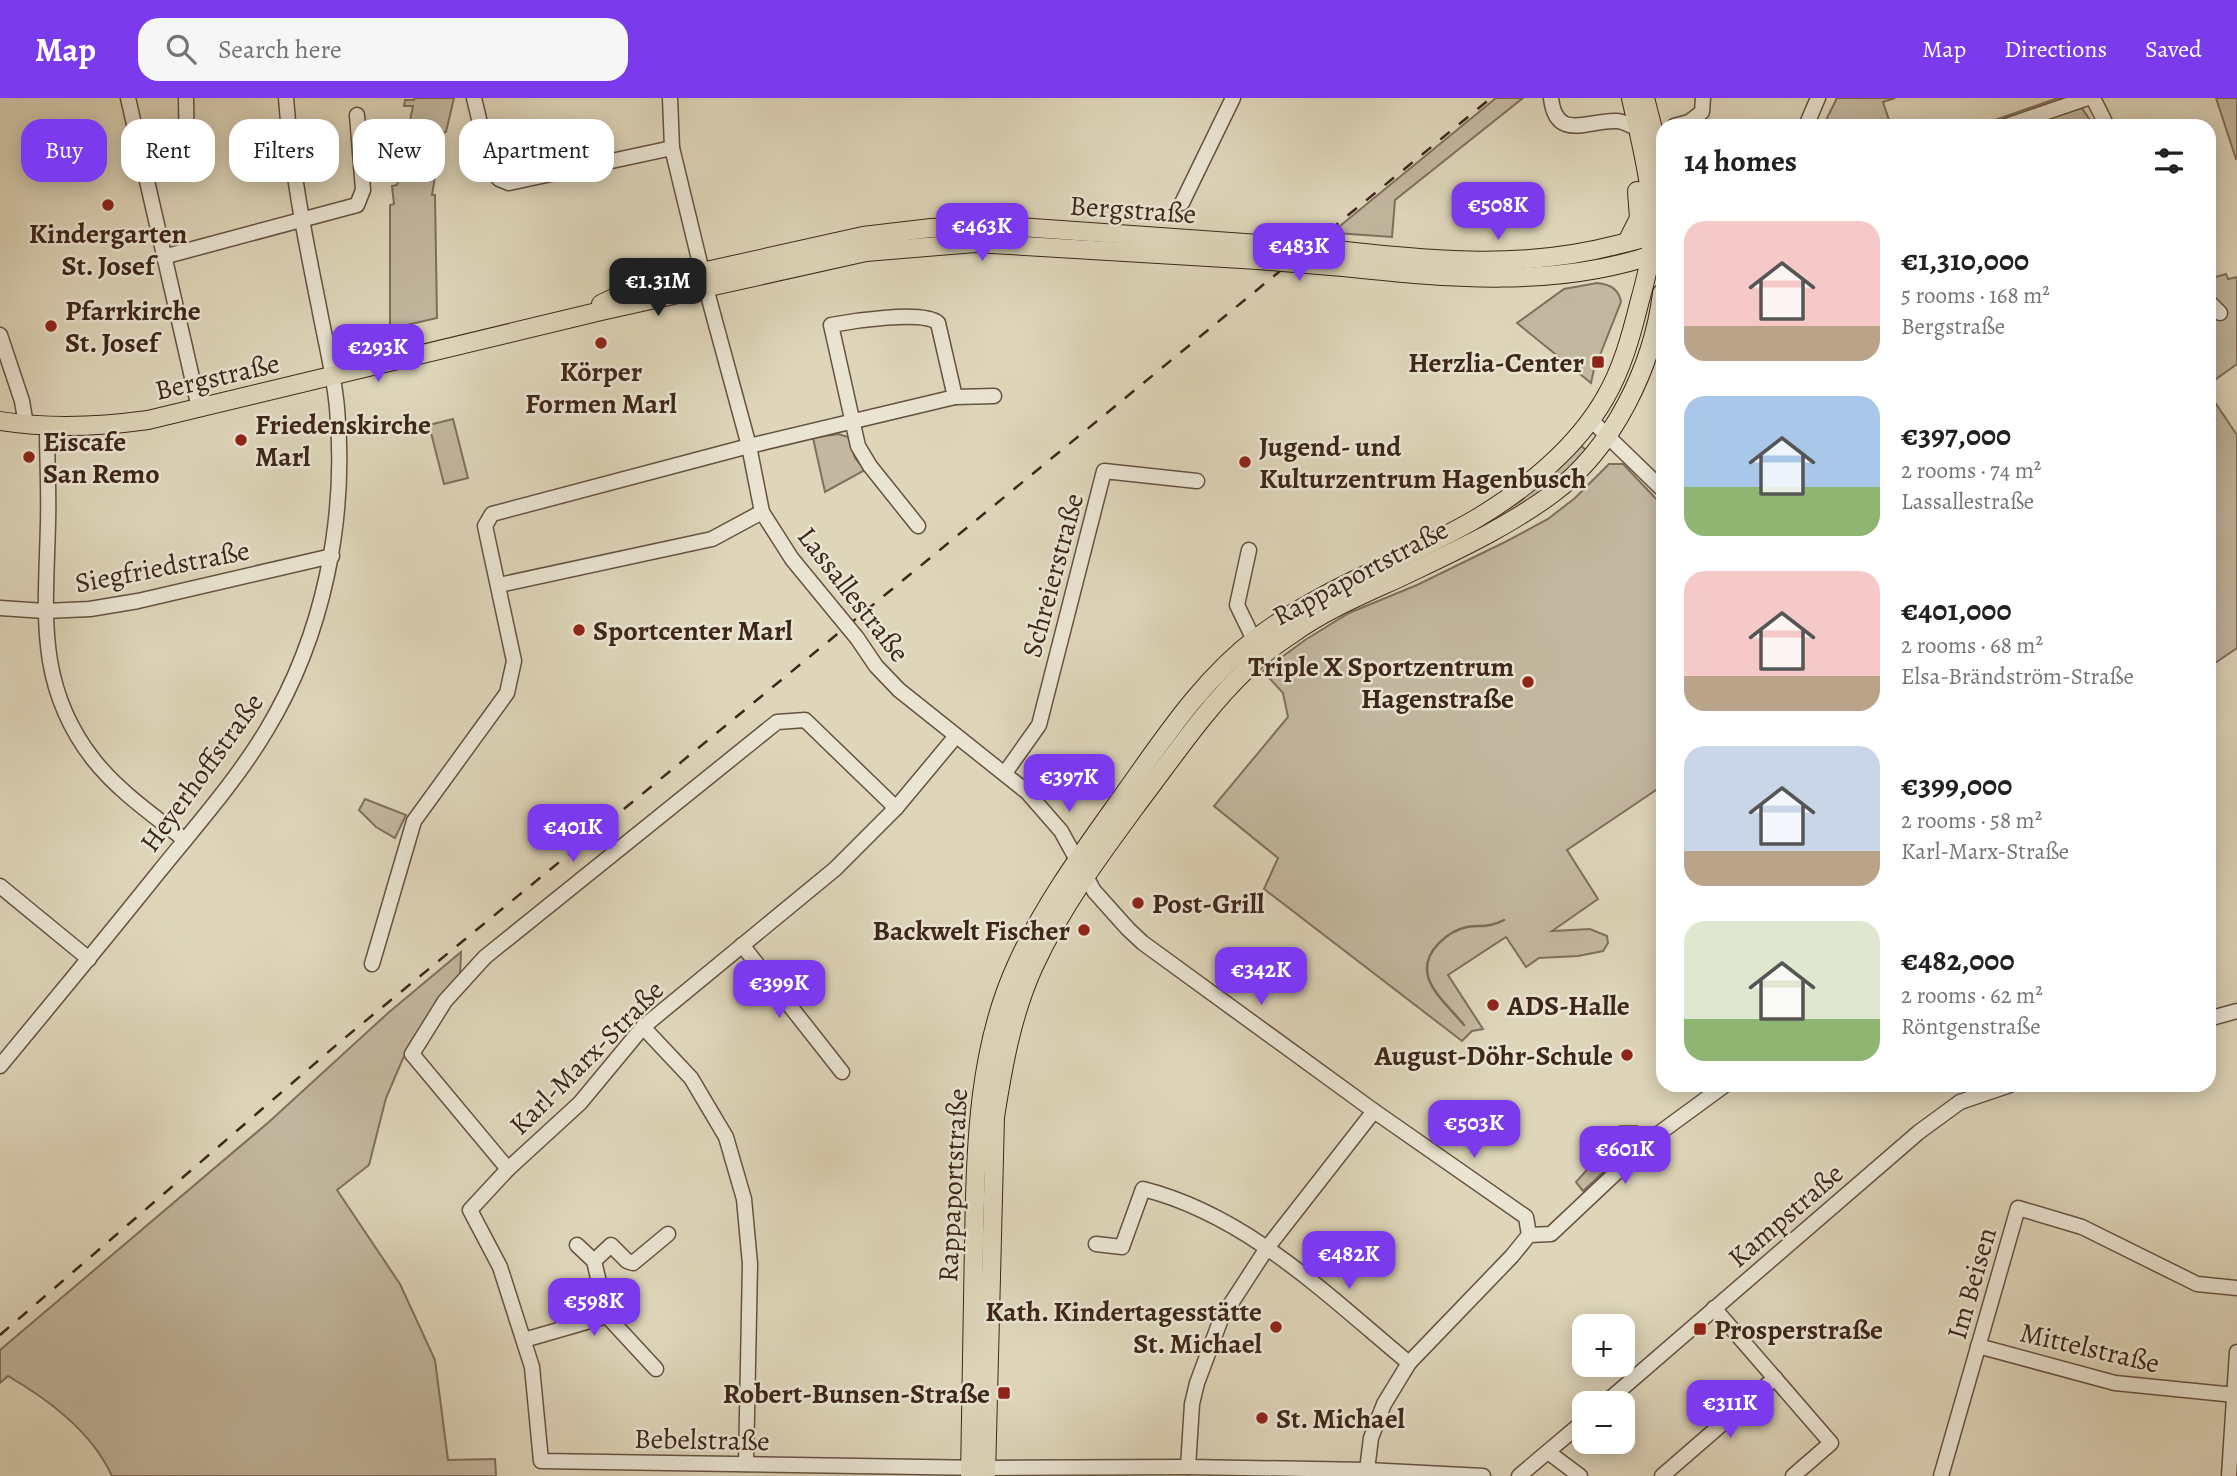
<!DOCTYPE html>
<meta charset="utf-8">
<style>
:root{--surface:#fff;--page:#f6f6f6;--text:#202124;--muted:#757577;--accent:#7c3aed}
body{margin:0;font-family:Alegreya,serif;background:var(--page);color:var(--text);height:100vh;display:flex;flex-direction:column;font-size:26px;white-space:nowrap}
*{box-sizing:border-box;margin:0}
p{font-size:23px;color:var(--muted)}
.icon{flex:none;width:38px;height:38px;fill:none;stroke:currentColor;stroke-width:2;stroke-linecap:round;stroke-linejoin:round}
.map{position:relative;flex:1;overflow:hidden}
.side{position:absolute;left:1656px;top:21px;width:560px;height:973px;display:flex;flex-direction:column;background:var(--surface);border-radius:21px;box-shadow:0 4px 18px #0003}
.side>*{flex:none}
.hud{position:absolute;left:21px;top:21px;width:665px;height:63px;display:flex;gap:14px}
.fabs{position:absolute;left:1572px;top:1216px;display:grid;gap:14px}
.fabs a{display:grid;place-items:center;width:63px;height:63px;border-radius:14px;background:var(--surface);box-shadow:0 4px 18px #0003;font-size:35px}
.price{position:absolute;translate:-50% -60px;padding:0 16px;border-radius:14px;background:var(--accent);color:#fff;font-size:23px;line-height:46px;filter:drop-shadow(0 2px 4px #0008)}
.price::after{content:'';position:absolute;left:50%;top:42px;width:21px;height:16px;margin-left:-10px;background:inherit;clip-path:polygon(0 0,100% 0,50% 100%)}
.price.active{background:#222;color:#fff}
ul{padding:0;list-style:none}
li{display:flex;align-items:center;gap:21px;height:175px;padding:0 28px}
li span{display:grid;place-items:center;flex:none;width:196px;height:140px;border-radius:21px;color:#555}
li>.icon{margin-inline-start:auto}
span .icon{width:84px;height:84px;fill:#fffc;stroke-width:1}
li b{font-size:30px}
h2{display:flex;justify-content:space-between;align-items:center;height:84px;padding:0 28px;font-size:30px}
.tag{padding:0 24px;border-radius:21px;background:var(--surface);box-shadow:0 4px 18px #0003;font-size:24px;line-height:63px}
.tag.active{background:var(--accent);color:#fff}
header{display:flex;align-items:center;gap:42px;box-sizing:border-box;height:98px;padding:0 35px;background:var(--accent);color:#fff}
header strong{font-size:33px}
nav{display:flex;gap:38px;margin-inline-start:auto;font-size:24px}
.search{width:490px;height:63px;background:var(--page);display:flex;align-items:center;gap:18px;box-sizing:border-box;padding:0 24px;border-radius:21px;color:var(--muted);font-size:26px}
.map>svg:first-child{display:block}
.green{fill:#c3b89f;stroke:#806f5c;stroke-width:2}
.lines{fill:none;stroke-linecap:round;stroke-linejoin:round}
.stream{stroke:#7d6c59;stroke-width:2.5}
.minor-casing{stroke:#665241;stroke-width:17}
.major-casing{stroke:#3d2619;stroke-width:20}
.minor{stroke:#eae4d2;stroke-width:14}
.major{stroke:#dfd6ba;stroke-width:18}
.rail{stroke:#3d2619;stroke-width:2.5;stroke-dasharray:12 12;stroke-linecap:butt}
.minor-bridge-casing{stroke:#665241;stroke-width:17;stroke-linecap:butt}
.major-bridge-casing{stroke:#3d2619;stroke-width:20;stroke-linecap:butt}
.minor-bridge{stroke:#eae4d2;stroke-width:14}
.major-bridge{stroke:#dfd6ba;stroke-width:18}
.poi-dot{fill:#8f2418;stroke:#eae4d2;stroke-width:2.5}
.labels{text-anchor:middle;stroke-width:5;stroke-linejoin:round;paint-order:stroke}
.street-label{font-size:28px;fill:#3d2619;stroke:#eae4d2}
.poi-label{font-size:28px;font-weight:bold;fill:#3d2619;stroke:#eae4d2;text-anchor:start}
</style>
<header>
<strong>Map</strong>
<div class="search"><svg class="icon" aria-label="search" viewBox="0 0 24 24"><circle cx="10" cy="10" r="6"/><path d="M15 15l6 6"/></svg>Search here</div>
<nav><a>Map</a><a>Directions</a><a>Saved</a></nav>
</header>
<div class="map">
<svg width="2237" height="1378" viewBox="0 0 2237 1378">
<rect width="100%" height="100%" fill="#dfd6ba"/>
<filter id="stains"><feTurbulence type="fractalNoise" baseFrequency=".00286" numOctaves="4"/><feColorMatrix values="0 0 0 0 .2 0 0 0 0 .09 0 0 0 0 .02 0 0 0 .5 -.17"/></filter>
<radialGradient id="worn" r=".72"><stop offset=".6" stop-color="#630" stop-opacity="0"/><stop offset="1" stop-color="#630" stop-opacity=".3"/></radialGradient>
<g class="green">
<polygon points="415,0 454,0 446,34 442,35 432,97 435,97 437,220 390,231 390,107 394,106 392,88 397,87 413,8 404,8 405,2 414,2"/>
<polygon points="1496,0 1523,0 1395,102 1392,139 1336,135 1335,132"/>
<polygon points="1837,0 1895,0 1883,4 1891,28 1823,28"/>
<polygon points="2058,0 2075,0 2094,28 1978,28"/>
<polygon points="2216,0 2237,0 2237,61 2236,61"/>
<polygon points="2226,176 2228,181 2237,179 2237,266 2209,286 2209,181"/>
<path d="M1597 185C1610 186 1619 191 1621 204L1598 262H1596L1591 285 1517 225 1564 191Z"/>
<polygon points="2208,294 2237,337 2237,550 2209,569"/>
<polygon points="453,321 468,380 444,386 429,327"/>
<polygon points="838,336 848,339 855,360 865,372 825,394 813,340"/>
<path d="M1578 345 1586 352C1561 382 1531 405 1497 425L1327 508 1288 532 1256 555 1206 606 1109 736 1107 735C1160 662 1203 586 1277 532 1303 513 1332 500 1361 486 1438 447 1520 412 1578 345Z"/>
<polygon points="1609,366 1623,366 1662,407 1662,688 1567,752 1598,801 1552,833 1590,831 1607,838 1608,845 1603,853 1578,858 1539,860 1526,869 1506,839 1448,877 1483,931 1472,933 1462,943 1264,791 1278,760 1214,708 1288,619 1283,595 1263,573 1305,542 1349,515 1417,487 1507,443 1548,421 1575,400"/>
<polygon points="365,701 406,717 395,740 376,729 359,712"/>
<path d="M461 854 460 878 412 942 401 965 386 1000 369 1067 337 1092 400 1186 435 1262 448 1362 495 1361 496 1378H112C91 1333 49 1302 8 1278L0 1285V1252L270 1023 388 915Z"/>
<polygon points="1620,1028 1637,1028 1647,1034 1583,1093 1576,1084 1586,1073 1602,1041"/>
</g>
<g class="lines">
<path class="stream" d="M1464 927C1444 902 1408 877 1439 845 1446 838 1457 831 1467 829 1482 827 1489 830 1504 822"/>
<defs>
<g id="minor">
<polyline points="128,0 199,310"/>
<polyline points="474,0 491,71 499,81 509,85 672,50"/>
<polyline points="670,0 672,50 706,190 749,348 762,414 792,461 838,517"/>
<path d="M1551 0C1556 45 1590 21 1617 23 1623 23 1631 28 1637 30"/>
<polyline points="2093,0 2107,28"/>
<polyline points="1674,28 1689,24 1702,14 1703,0"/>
<polyline points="1806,28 1818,0"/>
<polyline points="2006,28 2088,0"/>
<polyline points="146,78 178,69 187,63 186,0"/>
<polyline points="1182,105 1233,0"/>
<polyline points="163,159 357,107 363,92 357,17"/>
<polyline points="2208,203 2220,215"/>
<polyline points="0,237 22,303 26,327"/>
<polyline points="1591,322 1662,391"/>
<path d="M47 329C47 361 49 393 48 425 46 514 35 586 93 661 118 693 153 717 185 742"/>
<path d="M918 428 870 368 858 348 831 227C852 223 923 212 938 225L955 299"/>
<polyline points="1249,452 1237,507 1254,542"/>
<polyline points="499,487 712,441 762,414"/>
<polyline points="0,510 45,513 90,511 138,503 332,458"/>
<polyline points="857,540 876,568 899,592 1027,694 1061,733 1094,793 1128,831 1143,845 1374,1013 1526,1119 1529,1137"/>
<polyline points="956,638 896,710 835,771 643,929 580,1005 508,1071 470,1112 500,1169 532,1269 541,1363 986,1370 1188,1369 1367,1372 1483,1378"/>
<polyline points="1005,675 1039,627 1104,373 1197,383"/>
<polyline points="0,788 89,861"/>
<polyline points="742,847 842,974"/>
<polyline points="372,866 414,723 507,595 514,563 485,428 492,416 749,348 955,299 994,298"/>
<polyline points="2208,921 2237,913"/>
<polyline points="643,929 691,980 726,1039 744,1101 750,1166 746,1366"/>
<path d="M0 968C53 904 106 840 158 775 195 729 236 683 266 633 324 537 347 421 337 310 334 276 325 242 319 209 305 140 291 70 286 0"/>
<polyline points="508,1071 412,956 445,903 485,859 777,624 805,622 896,710"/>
<polyline points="1529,1137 1551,1136 1654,1039 1725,987"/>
<path d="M1096 1146 1122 1149 1143 1091C1247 1117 1328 1198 1409 1265"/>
<polyline points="577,1147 594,1163 607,1218"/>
<polyline points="594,1163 611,1147 627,1163 633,1165 668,1136"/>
<polyline points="1714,1210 1831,1345 1793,1378"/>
<polyline points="524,1242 607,1218 656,1271"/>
<polyline points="1978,1248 2115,1285 2235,1297"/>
<polyline points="1604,1306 1919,1034 1960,1004 2010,987"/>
<polyline points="1548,1354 1580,1378"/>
<polyline points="1188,1369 1192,1306 1197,1285 1221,1221 1267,1150 1374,1013"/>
<polyline points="1367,1372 1371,1340 1384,1306 1409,1265 1512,1158 1529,1137"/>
<polyline points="1519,1378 1584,1323"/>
<polyline points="1662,1378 1775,1280"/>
<polyline points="1941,1378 2018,1110 2082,1129 2197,1186 2237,1190"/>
<polyline points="2229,1378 2237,1254"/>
</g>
<g id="major">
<polyline points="1645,0 1654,35 1662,80"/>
<polyline points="1627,144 1639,120 1637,93"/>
<path d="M1345 153C1437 163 1525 171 1616 147 1632 143 1648 140 1662 134"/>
<path d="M1343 169C1447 180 1557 191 1658 155"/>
<polyline points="601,206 633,191 702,174 863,138 931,130 1006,128 1259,146"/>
<path d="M0 323C50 331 97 329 148 322L601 213 866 154 975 145 1258 162"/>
<path d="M970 1378C972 1300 973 1222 974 1144 976 1050 977 953 1017 866 1045 804 1085 751 1124 696 1164 640 1203 580 1259 538 1326 488 1407 462 1479 419 1527 390 1577 349 1605 300 1622 271 1631 238 1639 206 1645 184 1651 162 1652 140 1654 93 1641 45 1631 0"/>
<path d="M986 1378 995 1019C1003 968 1012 916 1034 868 1062 808 1100 757 1139 704 1174 658 1206 610 1248 570 1261 557 1277 546 1292 536 1325 512 1364 496 1401 479 1453 454 1506 430 1552 396 1613 351 1653 268 1662 195"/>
</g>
</defs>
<use href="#minor" class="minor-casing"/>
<use href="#major" class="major-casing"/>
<use href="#minor" class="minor"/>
<use href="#major" class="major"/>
<polyline class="rail" points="0,1237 341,943 1491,0"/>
<defs>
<polyline id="minor-bridge" points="838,517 857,540"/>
<g id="major-bridge">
<polyline points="1259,146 1345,153"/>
<polyline points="1258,162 1343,169"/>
</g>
</defs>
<use href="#minor-bridge" class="minor-bridge-casing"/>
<use href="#major-bridge" class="major-bridge-casing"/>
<use href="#minor-bridge" class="minor-bridge"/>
<use href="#major-bridge" class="major-bridge"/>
</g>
<g class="poi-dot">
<circle cx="108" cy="107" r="7"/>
<circle cx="51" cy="228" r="7"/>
<circle cx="601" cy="245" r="7"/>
<rect x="1591" y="257" width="14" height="14" rx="3.5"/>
<circle cx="241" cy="342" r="7"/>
<circle cx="29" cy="359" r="7"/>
<circle cx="1245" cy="364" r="7"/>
<circle cx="579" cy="532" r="7"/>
<circle cx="1528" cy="584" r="7"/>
<circle cx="1138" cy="805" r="7"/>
<circle cx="1084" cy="832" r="7"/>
<circle cx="1493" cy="907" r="7"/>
<circle cx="1627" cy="957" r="7"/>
<circle cx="1276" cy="1229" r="7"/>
<rect x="1693" y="1224" width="14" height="14" rx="3.5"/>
<rect x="997" y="1288" width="14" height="14" rx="3.5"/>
<circle cx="1262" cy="1320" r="7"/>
</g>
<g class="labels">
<g class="street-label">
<text transform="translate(1133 111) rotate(4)" y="10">Bergstraße</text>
<text transform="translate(217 278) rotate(-13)" y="10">Bergstraße</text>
<text transform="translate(162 468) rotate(-11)" y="10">Siegfriedstraße</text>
<text transform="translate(1360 474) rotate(-28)" y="10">Rappaportstraße</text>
<text transform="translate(1052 477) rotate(-75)" y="10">Schreierstraße</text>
<text transform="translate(854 496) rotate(52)" y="10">Lassallestraße</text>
<text transform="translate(201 674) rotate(-54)" y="10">Heyerhoffstraße</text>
<text transform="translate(586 959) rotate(-45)" y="10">Karl-Marx-Straße</text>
<text transform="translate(952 1087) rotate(-87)" y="10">Rappaportstraße</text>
<text transform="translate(1785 1117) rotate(-41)" y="10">Kampstraße</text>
<text transform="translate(1971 1185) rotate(-74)" y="10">Im Beisen</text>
<text transform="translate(2090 1249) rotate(13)" y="10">Mittelstraße</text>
<text transform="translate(702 1341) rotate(1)" y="10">Bebelstraße</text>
</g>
<g class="poi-label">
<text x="108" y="145" text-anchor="middle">Kindergarten<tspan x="108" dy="32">St. Josef</tspan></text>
<text x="65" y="222">Pfarrkirche<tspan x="65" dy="32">St. Josef</tspan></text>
<text x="1584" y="274" text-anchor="end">Herzlia-Center</text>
<text x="601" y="283" text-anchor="middle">Körper<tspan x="601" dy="32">Formen Marl</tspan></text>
<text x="255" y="336">Friedenskirche<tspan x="255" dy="32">Marl</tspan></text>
<text x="43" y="353">Eiscafe<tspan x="43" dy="32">San Remo</tspan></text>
<text x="1259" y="358">Jugend- und<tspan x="1259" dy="32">Kulturzentrum Hagenbusch</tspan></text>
<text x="593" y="542">Sportcenter Marl</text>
<text x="1514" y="578" text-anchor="end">Triple X Sportzentrum<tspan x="1514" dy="32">Hagenstraße</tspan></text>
<text x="1152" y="815">Post-Grill</text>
<text x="1070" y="842" text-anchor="end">Backwelt Fischer</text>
<text x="1507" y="917">ADS-Halle</text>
<text x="1613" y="967" text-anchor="end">August-Döhr-Schule</text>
<text x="1262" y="1223" text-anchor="end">Kath. Kindertagesstätte<tspan x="1262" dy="32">St. Michael</tspan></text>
<text x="1714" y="1241">Prosperstraße</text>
<text x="990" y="1305" text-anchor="end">Robert-Bunsen-Straße</text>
<text x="1276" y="1330">St. Michael</text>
</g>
</g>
<rect width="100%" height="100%" filter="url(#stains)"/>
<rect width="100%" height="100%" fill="url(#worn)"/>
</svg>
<div class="fabs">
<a>+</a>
<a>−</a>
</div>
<b class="price" style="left:1498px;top:144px">€508K</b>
<b class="price" style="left:982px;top:165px">€463K</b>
<b class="price" style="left:1299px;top:185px">€483K</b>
<b class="price active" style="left:658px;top:220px">€1.31M</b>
<b class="price" style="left:378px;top:286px">€293K</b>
<b class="price" style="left:1069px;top:716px">€397K</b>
<b class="price" style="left:573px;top:766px">€401K</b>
<b class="price" style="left:1261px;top:909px">€342K</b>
<b class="price" style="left:779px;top:922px">€399K</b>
<b class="price" style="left:1474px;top:1062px">€503K</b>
<b class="price" style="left:1625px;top:1088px">€601K</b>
<b class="price" style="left:1349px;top:1193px">€482K</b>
<b class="price" style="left:594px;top:1240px">€598K</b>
<b class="price" style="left:1730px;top:1342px">€311K</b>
<div class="hud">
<a class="tag active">Buy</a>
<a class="tag">Rent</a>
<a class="tag">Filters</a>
<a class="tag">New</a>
<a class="tag">Apartment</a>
</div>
<section class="side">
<h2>14 homes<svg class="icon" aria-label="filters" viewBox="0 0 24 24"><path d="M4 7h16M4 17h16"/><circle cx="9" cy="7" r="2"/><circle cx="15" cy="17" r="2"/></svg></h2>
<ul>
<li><span style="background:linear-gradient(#f6c9c9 75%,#b9a48a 0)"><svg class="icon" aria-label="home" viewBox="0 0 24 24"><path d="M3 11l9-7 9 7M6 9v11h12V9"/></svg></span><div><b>€1,310,000</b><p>5 rooms · 168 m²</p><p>Bergstraße</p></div></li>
<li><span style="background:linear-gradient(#a9c7e8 65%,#8fb573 0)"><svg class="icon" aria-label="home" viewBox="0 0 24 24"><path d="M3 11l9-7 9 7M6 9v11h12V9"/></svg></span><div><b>€397,000</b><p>2 rooms · 74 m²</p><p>Lassallestraße</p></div></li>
<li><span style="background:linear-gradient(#f6c9c9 75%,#b9a48a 0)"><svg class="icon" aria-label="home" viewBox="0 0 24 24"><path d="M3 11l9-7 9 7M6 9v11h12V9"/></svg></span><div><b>€401,000</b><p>2 rooms · 68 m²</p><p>Elsa-Brändström-Straße</p></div></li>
<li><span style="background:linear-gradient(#c9d6e8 75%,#b9a48a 0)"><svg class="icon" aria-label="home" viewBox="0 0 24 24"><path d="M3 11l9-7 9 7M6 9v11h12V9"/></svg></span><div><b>€399,000</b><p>2 rooms · 58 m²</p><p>Karl-Marx-Straße</p></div></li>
<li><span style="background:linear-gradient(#dfe7d0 70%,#8fb573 0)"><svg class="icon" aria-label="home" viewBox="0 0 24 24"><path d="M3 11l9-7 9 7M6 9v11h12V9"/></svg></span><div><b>€482,000</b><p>2 rooms · 62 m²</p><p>Röntgenstraße</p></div></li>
</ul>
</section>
</div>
